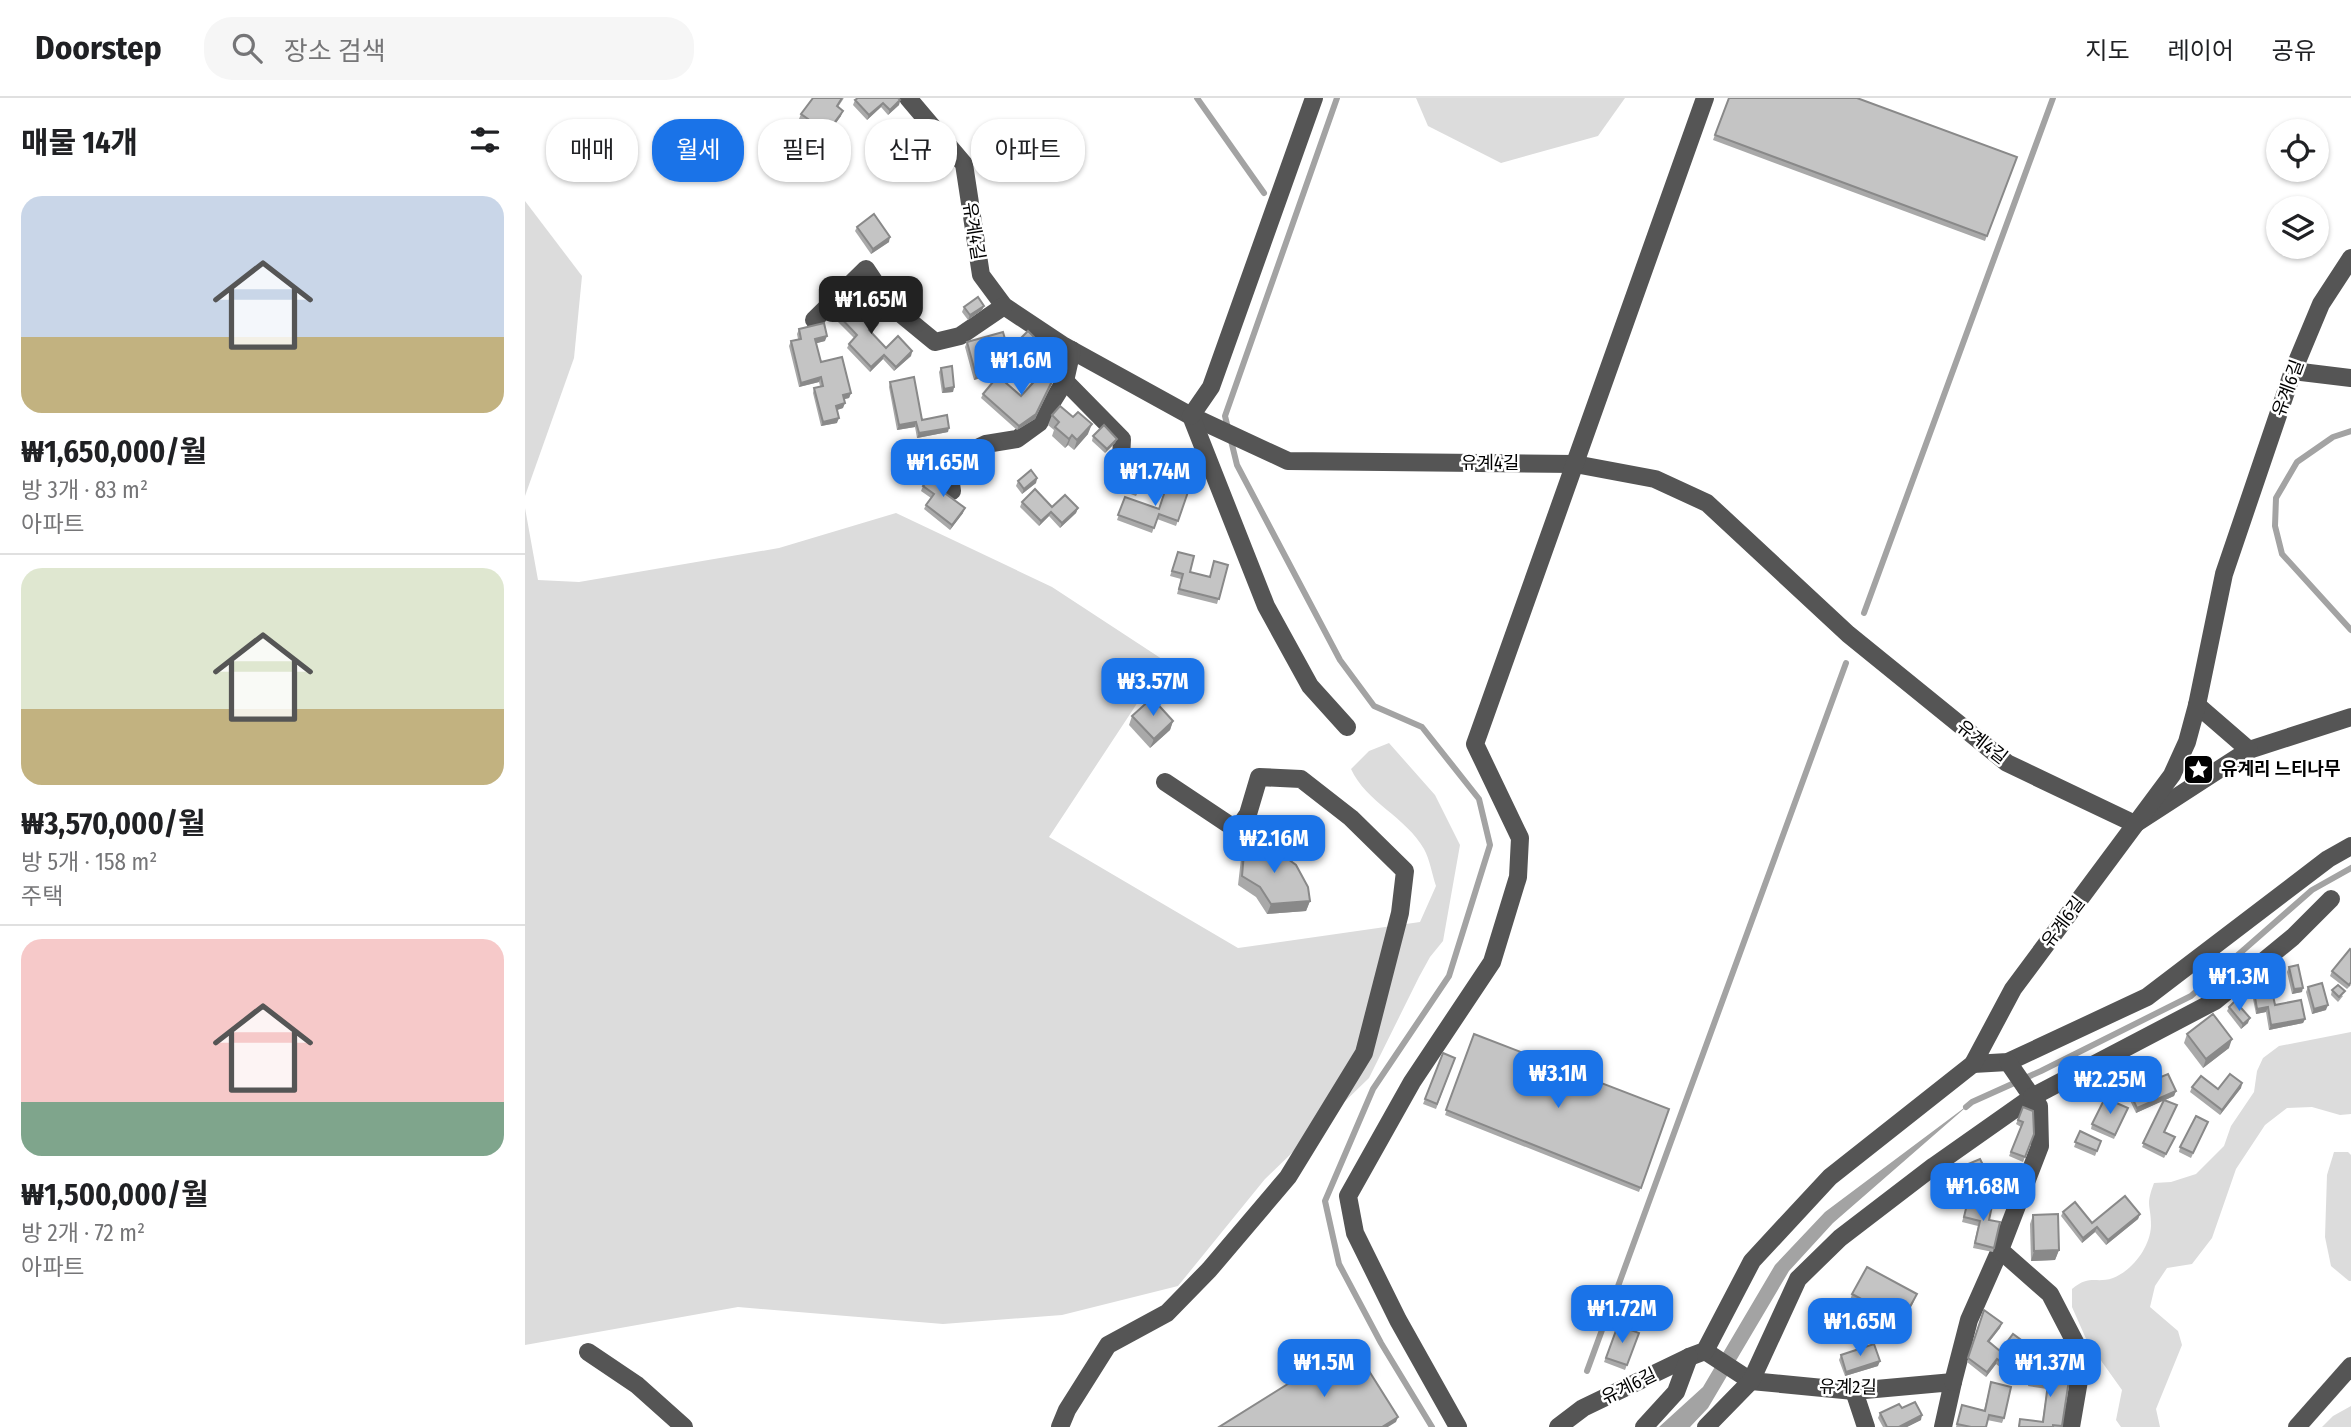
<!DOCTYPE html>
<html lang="ko">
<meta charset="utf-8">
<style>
:root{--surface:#fff;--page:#f6f6f6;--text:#202124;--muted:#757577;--line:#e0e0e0;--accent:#1a73e8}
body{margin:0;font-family:"Fira Sans Condensed","Noto Sans KR",sans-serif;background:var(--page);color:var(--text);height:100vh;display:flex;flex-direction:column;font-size:26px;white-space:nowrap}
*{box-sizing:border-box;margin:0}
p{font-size:23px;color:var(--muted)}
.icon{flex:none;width:38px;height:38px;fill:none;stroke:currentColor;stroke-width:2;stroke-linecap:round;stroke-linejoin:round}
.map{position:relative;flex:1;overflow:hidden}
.panel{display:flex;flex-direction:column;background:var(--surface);width:525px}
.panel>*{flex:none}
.hud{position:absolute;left:21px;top:21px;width:665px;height:63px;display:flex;gap:14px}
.buttons{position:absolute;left:1741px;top:21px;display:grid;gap:14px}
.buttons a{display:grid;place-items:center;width:63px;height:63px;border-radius:50%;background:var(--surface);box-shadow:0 2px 5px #0004;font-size:35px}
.price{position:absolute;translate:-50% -60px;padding:0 16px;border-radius:14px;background:var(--accent);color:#fff;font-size:23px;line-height:46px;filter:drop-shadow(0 2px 4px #0008)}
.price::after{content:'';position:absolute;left:50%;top:42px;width:21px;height:16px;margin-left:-10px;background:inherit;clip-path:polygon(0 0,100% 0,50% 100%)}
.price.on{background:#222;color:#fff}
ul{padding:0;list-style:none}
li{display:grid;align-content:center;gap:14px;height:371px;padding:0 21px}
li+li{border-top:2px solid var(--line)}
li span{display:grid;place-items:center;height:217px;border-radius:21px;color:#555}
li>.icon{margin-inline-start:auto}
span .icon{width:126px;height:126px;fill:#fffc;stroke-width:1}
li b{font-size:30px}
h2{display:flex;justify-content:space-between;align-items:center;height:84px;padding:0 21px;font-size:30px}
.pill{padding:0 24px;border-radius:28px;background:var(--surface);box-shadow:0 2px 5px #0004;font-size:24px;line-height:63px}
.pill.on{background:var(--accent);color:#fff}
header{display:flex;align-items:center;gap:42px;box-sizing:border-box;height:98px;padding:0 35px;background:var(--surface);border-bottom:2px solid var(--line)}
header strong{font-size:33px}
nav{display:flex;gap:38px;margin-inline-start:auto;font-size:24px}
.search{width:490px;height:63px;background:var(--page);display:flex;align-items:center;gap:18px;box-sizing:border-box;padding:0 24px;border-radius:28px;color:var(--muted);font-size:26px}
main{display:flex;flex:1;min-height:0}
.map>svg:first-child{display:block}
.green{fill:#dcdcdc}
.water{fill:#a3a3a3}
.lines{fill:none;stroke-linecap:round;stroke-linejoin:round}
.stream{stroke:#a3a3a3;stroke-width:6}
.minor{stroke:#555;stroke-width:18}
.wall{fill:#a9a9a9}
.shaded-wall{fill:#898989}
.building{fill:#c4c4c4;stroke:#898989;stroke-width:2}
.labels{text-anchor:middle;stroke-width:5;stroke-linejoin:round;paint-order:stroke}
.street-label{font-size:18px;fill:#000;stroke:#fff}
.poi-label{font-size:18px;font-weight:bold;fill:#000;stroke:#fff;text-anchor:start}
</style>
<header>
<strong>Doorstep</strong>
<div class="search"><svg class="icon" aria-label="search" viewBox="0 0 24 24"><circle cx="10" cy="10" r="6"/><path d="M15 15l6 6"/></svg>장소 검색</div>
<nav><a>지도</a><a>레이어</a><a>공유</a></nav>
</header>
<main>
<section class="panel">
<h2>매물 14개<svg class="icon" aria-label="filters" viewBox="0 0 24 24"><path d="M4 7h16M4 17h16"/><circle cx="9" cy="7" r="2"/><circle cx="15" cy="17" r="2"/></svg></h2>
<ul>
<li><span style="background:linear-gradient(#c9d6e8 65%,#c2b280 0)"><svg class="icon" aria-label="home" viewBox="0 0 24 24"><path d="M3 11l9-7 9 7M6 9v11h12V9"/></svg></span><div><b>₩1,650,000/월</b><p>방 3개 · 83 m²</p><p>아파트</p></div></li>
<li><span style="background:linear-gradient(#dfe7d0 65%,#c2b280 0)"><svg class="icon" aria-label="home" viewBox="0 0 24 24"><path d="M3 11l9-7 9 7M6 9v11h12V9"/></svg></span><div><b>₩3,570,000/월</b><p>방 5개 · 158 m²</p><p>주택</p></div></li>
<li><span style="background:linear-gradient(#f6c9c9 75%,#7fa58c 0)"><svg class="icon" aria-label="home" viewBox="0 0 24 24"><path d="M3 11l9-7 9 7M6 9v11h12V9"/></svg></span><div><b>₩1,500,000/월</b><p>방 2개 · 72 m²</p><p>아파트</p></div></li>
</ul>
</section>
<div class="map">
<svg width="1826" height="1329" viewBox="0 0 1826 1329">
<rect width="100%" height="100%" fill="#fff"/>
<g class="green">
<polygon points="891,0 1100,0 1073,38 976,65 903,28"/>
<polygon points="0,103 57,178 49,260 0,398"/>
<path d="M0 410 13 482 54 484 254 450 371 415 527 489 640 563 524 739 713 850 895 824 911 788C907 776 905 762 899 751 881 719 841 704 826 671L844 653 864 645 910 697 935 747 918 843 905 859 894 879 844 980 740 1081 653 1188 537 1217 418 1226 213 1209 0 1247Z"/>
<path d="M1826 934V1016L1815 1017 1787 1009 1762 1010 1740 1027 1711 1071 1687 1140 1667 1166 1642 1170 1630 1188 1625 1209 1653 1233 1657 1247 1631 1311 1635 1329H1596L1591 1322 1597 1292 1562 1243 1547 1209V1191C1565 1176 1571 1186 1588 1180 1608 1172 1625 1149 1626 1128 1626 1106 1620 1109 1629 1085L1646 1084 1671 1076 1699 1048 1706 1028 1729 994 1732 973 1738 960 1754 948Z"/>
<polygon points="1809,1054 1823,1054 1826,1057 1826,1183 1824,1183 1806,1168 1800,1139 1802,1077"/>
<polygon points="1826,1308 1826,1329 1797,1329 1808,1318"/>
</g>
<polygon class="water" points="1447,1004 1308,1125 1264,1173 1183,1310 1165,1329 1134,1329 1178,1289 1250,1167 1300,1114"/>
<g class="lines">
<g class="stream">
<polyline points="672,0 739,95"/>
<polyline points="812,0 700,318 712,367 815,562 849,608 897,629 954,701 965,747 924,878 848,991 800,1103 814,1166 856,1245 907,1329"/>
<polyline points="1826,333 1808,339 1772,364 1751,400 1750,428 1757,456 1826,532"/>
<polyline points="1339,515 1528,0"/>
<polyline points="1441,1009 1447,1004 1516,973 1666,898 1787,792 1826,770"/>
<polyline points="1062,1273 1321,565"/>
</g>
<g class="minor">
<polyline points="383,0 439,66 456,177 479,208 539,248 666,318 763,363 1050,366 1130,381 1182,405 1323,536 1482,665 1610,726 1724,652 1826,619"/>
<polyline points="289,222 341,171 365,207 410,244 435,238 479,208"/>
<polyline points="1768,273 1826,280"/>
<polyline points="540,283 597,341 595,381"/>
<polyline points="666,318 741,508 785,588 822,629"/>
<polyline points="666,318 686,289 789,0"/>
<polyline points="427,393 423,364 461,346 492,341 514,325 540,283 547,252"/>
<polyline points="1672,607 1724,652"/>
<polyline points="1448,966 1483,964 1622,899 1803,761 1826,748"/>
<polyline points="1180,1253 1226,1283 1329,1293 1428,1284 1418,1329"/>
<polyline points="63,1254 112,1287 159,1329"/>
<polyline points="1428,1284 1444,1222 1475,1152"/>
<polyline points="1329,1293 1341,1329"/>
<polyline points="535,1329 542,1312 583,1247 642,1215 684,1172 763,1079 839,955 875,815 880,773 826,720 776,681 734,679 723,716 712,732 640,684"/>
<polyline points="933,1329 873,1222 830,1135 823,1098 887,984 967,864 993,779 995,740 950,646 1180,0"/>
<polyline points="1033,1329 1058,1310 1164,1259 1180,1253 1227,1163 1305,1079 1448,966 1488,891 1647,677 1662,644 1672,607 1699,476 1768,273 1796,206 1826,160"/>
<polyline points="1119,1329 1151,1294 1164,1259"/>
<polyline points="1181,1329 1226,1283 1273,1181 1315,1140 1409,1068 1507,999 1483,964"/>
<polyline points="1546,1329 1556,1271 1552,1248 1525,1196 1475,1152 1515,1048 1514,1008 1507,999 1690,903 1768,839 1806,801"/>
<polyline points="1772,1329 1826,1268"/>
</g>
</g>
<g class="wall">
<polygon points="319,0 313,9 316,18 305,33 313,46 301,62 271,40 273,35 280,25 274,21 276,16"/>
<polygon points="1204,0 1492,59 1460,143 1188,42"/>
<polygon points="330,2 375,2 374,7 363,17 356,9 342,22 328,7"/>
<polygon points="332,129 364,144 346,156 330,133"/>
<polygon points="459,208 457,212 443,222 437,214 439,209"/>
<polygon points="313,217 355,222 353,227 346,234 361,250 387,253 386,258 369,273 358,261 345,274 322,250 324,246 329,240 311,222"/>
<polygon points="274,231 300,243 291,245 296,264 326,295 324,300 319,301 318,310 312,312 312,325 296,328 288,295 289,290 295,288 294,284 274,289 264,248 266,243 273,241 272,236"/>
<polygon points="495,241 517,247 515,251 507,260 493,246"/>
<polygon points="442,244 484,255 482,260 471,263 472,275 449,282 440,249"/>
<polygon points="416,270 429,289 428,294 417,295 414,274"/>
<polygon points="531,278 510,321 492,332 456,300 458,296 496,298"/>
<polygon points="365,284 397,322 423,334 392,340 390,329 372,332 364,289"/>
<polygon points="527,317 563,336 549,352 543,347 540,350 527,338 529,332 523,327"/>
<polygon points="568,338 592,341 590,345 580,355 567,343"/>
<polygon points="610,369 636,380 629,396 615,390 611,398 600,394"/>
<polygon points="512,380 511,385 497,396 491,388 493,383"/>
<polygon points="425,383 423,388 419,394 438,415 425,432 399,411 401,407 406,400 396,393 398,388"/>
<polygon points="663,394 651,428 632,421 627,435 592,422 600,399 634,411"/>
<polygon points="497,404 527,409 553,410 551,415 535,430 524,418 514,428 495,409"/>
<polygon points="653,454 665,474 684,479 703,467 692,506 652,496 656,481 645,478"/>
<polygon points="607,618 648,623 645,632 625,650 604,627"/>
<polygon points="720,743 785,803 781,813 742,816 731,799 713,787 717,752"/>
<polygon points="1764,869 1777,894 1767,896 1762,874"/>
<polygon points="1807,873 1826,887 1822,891 1805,878"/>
<polygon points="1727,881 1750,907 1780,921 1778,925 1744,932 1741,914 1731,916 1725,886"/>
<polygon points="1783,889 1801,912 1787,916 1781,894"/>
<polygon points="1807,892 1818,898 1813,904 1806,897"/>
<polygon points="1704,909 1723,925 1716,931 1702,913"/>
<polygon points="949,936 1144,1011 1114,1094 920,1017"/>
<polygon points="1662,936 1704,950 1678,970 1659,945"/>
<polygon points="918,955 930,960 911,1011 898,1006"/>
<polygon points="1585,970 1610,981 1608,986 1605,988 1624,984 1651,993 1649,998 1640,1002 1650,1012 1639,1034 1648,1044 1639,1060 1617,1049 1639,1002 1611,1015 1601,994 1602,989 1595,994 1583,975"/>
<polygon points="1717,985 1716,990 1695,1017 1665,994 1667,989 1693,991"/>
<polygon points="1498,1009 1509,1036 1498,1064 1484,1058 1496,1029 1491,1026"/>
<polygon points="1603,1010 1589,1041 1566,1031 1567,1026"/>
<polygon points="1683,1024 1666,1060 1654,1054 1655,1049"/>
<polygon points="1555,1033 1576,1043 1570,1058 1549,1049"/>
<polygon points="1436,1069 1463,1077 1492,1091 1462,1104 1457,1093 1445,1099 1434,1074"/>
<polygon points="1443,1102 1464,1122 1469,1150 1468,1154 1448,1150 1453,1128 1437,1124"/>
<polygon points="1538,1114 1567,1125 1615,1116 1613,1121 1581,1147 1570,1134 1557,1145 1536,1118"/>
<polygon points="1508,1117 1534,1152 1530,1162 1506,1163 1505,1126"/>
<polygon points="1327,1196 1392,1196 1388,1205 1374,1232 1324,1206"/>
<polygon points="1459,1212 1477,1225 1475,1230 1464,1244 1475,1253 1501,1252 1483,1275 1471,1266 1461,1279 1442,1264"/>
<polygon points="1093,1227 1114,1235 1100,1272 1079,1264"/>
<polygon points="1316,1257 1353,1268 1320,1278 1314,1262"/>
<polygon points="1506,1269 1528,1280 1544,1282 1537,1329 1493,1329 1495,1321 1517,1324 1522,1291 1503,1288"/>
<polygon points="1466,1284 1479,1320 1477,1325 1462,1322 1461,1329 1431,1329 1437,1307 1459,1312"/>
<polygon points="1377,1310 1396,1322 1382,1329 1358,1329 1353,1320 1355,1315"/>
</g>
<g class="shaded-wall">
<polygon points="375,2 374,7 363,17 365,12"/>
<polygon points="358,5 356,9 342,22 344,17"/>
<polygon points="318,13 316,18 302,37 303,33"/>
<polygon points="315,42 313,46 301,62 303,57"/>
<polygon points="365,139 364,144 346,156 348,151"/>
<polygon points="459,208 457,212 443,222 445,217"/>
<polygon points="355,222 353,227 342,237 344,232"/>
<polygon points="302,238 300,243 289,246 290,241"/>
<polygon points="517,247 515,251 507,260 509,255"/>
<polygon points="387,253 386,258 369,273 371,269"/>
<polygon points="484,255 482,260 469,263 470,259"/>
<polygon points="359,257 358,261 345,274 346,269"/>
<polygon points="474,270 472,275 449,282 451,277"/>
<polygon points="532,273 510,321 492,332 494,328"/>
<polygon points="296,279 294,284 274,289 276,285"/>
<polygon points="429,289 428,294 417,295 419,291"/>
<polygon points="326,295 324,300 316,302 318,297"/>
<polygon points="320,305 318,310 309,313 311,308"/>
<polygon points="314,320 312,325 296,328 298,324"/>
<polygon points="391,324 390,329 372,332 374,327"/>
<polygon points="567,326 563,336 549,352 552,342"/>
<polygon points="424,330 423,334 392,340 394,335"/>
<polygon points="547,337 543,347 540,350 544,341"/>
<polygon points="592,341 590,345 580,355 582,351"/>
<polygon points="512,380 511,385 497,396 499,391"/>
<polygon points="440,410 438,415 425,432 427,427"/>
<polygon points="553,410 551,415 535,430 537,425"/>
<polygon points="526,414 524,418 514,428 516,423"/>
<polygon points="648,623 645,632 625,650 629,641"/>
<polygon points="785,803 781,813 742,816 746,806"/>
<polygon points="1778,890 1777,894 1767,896 1769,891"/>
<polygon points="1803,907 1801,912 1787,916 1789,911"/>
<polygon points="1743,909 1741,914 1731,916 1732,911"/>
<polygon points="1725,920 1723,925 1716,931 1718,926"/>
<polygon points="1780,921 1778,925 1744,932 1746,927"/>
<polygon points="1707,941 1704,950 1678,970 1681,961"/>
<polygon points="1610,981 1608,986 1595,994 1597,989"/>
<polygon points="1717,985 1716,990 1695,1017 1697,1012"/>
<polygon points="1651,993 1649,998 1611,1015 1612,1010"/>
<polygon points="1494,1086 1492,1091 1462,1104 1464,1099"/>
<polygon points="1459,1089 1457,1093 1445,1099 1447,1094"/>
<polygon points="1615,1116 1613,1121 1581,1147 1583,1142"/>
<polygon points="1572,1129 1570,1134 1557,1145 1558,1140"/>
<polygon points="1534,1152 1530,1162 1506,1163 1509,1153"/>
<polygon points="1392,1196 1388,1205 1374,1232 1377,1223"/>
<polygon points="1477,1225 1475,1230 1461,1248 1463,1243"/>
<polygon points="1503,1247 1501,1252 1483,1275 1485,1271"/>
<polygon points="1472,1261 1471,1266 1461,1279 1462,1274"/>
<polygon points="1355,1263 1353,1268 1320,1278 1321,1274"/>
<polygon points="1397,1317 1396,1322 1382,1329 1374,1329"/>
<polygon points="873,1319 871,1324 863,1329 857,1329"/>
</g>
<g class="building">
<polygon points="288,0 317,0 312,8 318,13 303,33 315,42 303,57 273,35 283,21 276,16"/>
<polygon points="333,0 373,0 375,2 365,12 358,5 344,17 330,2"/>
<polygon points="1204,0 1332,0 1492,59 1462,138 1190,37"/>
<polygon points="349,116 365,139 348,151 332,129"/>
<polygon points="332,198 355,222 344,232 361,250 373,238 387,253 371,269 359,257 346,269 324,246 332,237 313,217"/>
<polygon points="453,199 459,208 445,217 439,209"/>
<polygon points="299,225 302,238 290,241 296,264 317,259 326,295 318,297 320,305 311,308 314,320 298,324 289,290 298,288 296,279 276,285 266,243 276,241 274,231"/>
<polygon points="503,233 517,247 509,255 495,241"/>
<polygon points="478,234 484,255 470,259 474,270 451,277 442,244"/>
<polygon points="525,266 532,273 511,316 494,328 458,296 473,278 496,298"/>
<polygon points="427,268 429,289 419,291 416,270"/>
<polygon points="389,279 397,322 422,317 424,330 394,335 391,324 374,327 365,284"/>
<polygon points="535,308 548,319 553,314 567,326 552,342 547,337 544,341 530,329 534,324 527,317"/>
<polygon points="579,327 592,341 582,351 568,338"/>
<polygon points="610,369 636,380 631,391 616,385 613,394 602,389"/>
<polygon points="411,372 425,383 417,393 440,410 427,427 401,407 409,396 398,388"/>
<polygon points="506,372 512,380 499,391 493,383"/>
<polygon points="642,387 663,394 653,423 634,416 629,430 593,417 600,399 634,411"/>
<polygon points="510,391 527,409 540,397 553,410 537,425 526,414 516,423 497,404"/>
<polygon points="653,454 669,458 665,474 685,479 689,463 703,467 694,501 654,491 658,476 647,473"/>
<polygon points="627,600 648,623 629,641 607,618"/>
<polygon points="720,743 736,746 755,755 771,767 783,789 785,803 746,806 735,789 717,778"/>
<polygon points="1825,851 1826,852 1826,884 1824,887 1807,873"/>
<polygon points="1773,867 1778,890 1769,891 1764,869"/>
<polygon points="1744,878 1750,907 1776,902 1780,921 1746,927 1743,909 1732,911 1727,881"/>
<polygon points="1797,885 1803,907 1789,911 1783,889"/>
<polygon points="1813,887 1820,893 1814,899 1807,892"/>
<polygon points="1710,903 1725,920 1718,926 1704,909"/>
<polygon points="1688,916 1707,941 1681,961 1662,936"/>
<polygon points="949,936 1144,1011 1116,1090 921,1012"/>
<polygon points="918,955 930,960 912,1006 900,1001"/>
<polygon points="1592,965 1599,976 1604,972 1610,981 1597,989 1585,970"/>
<polygon points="1643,976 1651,993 1612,1010 1602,989 1623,980 1624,984"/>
<polygon points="1705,976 1717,985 1697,1012 1667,989 1676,978 1693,991"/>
<polygon points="1580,1000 1603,1010 1590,1037 1567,1026"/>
<polygon points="1639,1002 1652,1007 1639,1034 1650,1039 1641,1056 1618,1045"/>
<polygon points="1498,1009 1508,1013 1509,1036 1500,1059 1486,1054 1498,1024 1493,1022"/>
<polygon points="1671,1018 1683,1024 1668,1055 1655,1049"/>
<polygon points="1555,1033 1576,1043 1572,1053 1550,1044"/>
<polygon points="1455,1061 1463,1077 1486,1068 1494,1086 1464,1099 1459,1089 1447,1094 1436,1069"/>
<polygon points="1600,1098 1615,1116 1583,1142 1572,1129 1558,1140 1538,1114 1550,1104 1567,1125"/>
<polygon points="1443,1102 1467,1108 1464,1122 1475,1124 1469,1150 1450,1145 1455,1123 1439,1119"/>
<polygon points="1533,1116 1534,1152 1509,1153 1508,1117"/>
<polygon points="1342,1169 1392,1196 1377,1223 1327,1196"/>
<polygon points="1459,1212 1477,1225 1463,1243 1475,1253 1488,1236 1503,1247 1485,1271 1472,1261 1462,1274 1443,1260"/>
<polygon points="1093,1227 1114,1235 1102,1267 1081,1260"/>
<polygon points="827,1246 873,1319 857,1329 694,1329"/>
<polygon points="1349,1246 1355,1263 1321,1274 1316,1257"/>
<polygon points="1506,1269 1529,1272 1528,1280 1544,1282 1537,1328 1528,1327 1528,1329 1494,1329 1495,1321 1518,1324 1523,1286 1504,1283"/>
<polygon points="1466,1284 1486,1289 1479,1320 1464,1317 1461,1329 1446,1329 1432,1326 1437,1307 1460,1313"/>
<polygon points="1390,1304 1397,1317 1374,1329 1362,1329 1355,1315 1374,1306 1377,1310"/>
</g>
<defs>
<symbol id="sight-square" viewBox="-11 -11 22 22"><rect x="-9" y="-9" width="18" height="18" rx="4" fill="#000" stroke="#fff"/><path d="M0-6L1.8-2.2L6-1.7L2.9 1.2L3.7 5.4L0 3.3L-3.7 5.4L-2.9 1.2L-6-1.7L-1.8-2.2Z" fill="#fff"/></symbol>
</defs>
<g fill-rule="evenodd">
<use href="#sight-square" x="1656" y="654" width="35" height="35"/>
</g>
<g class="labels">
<g class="street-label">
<text transform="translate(449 133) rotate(81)" y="6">유계4길</text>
<text transform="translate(1763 290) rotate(-70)" y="6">유계6길</text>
<text x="965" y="371">유계4길</text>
<text transform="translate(1457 644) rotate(38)" y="6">유계4길</text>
<text transform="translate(1538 824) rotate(-53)" y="6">유계6길</text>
<text transform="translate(1104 1288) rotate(-26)" y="6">유계6길</text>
<text transform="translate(1323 1289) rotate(1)" y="6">유계2길</text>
</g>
<g class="poi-label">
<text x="1696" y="677">유계리 느티나무</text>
</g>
</g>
</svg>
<div class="buttons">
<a><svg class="icon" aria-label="locate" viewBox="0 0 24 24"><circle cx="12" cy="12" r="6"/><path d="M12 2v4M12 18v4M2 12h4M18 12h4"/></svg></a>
<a><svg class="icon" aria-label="layers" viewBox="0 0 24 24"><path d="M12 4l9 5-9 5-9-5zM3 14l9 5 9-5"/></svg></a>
</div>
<b class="price on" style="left:346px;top:238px">₩1.65M</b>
<b class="price" style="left:496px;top:299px">₩1.6M</b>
<b class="price" style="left:418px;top:401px">₩1.65M</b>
<b class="price" style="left:630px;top:410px">₩1.74M</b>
<b class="price" style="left:628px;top:620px">₩3.57M</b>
<b class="price" style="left:749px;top:777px">₩2.16M</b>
<b class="price" style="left:1714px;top:915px">₩1.3M</b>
<b class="price" style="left:1033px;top:1012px">₩3.1M</b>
<b class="price" style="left:1585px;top:1018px">₩2.25M</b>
<b class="price" style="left:1458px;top:1125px">₩1.68M</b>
<b class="price" style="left:1097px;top:1247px">₩1.72M</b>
<b class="price" style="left:1335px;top:1260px">₩1.65M</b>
<b class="price" style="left:799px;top:1301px">₩1.5M</b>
<b class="price" style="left:1525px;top:1301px">₩1.37M</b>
<div class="hud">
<a class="pill">매매</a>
<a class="pill on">월세</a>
<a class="pill">필터</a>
<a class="pill">신규</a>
<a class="pill">아파트</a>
</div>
</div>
</main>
